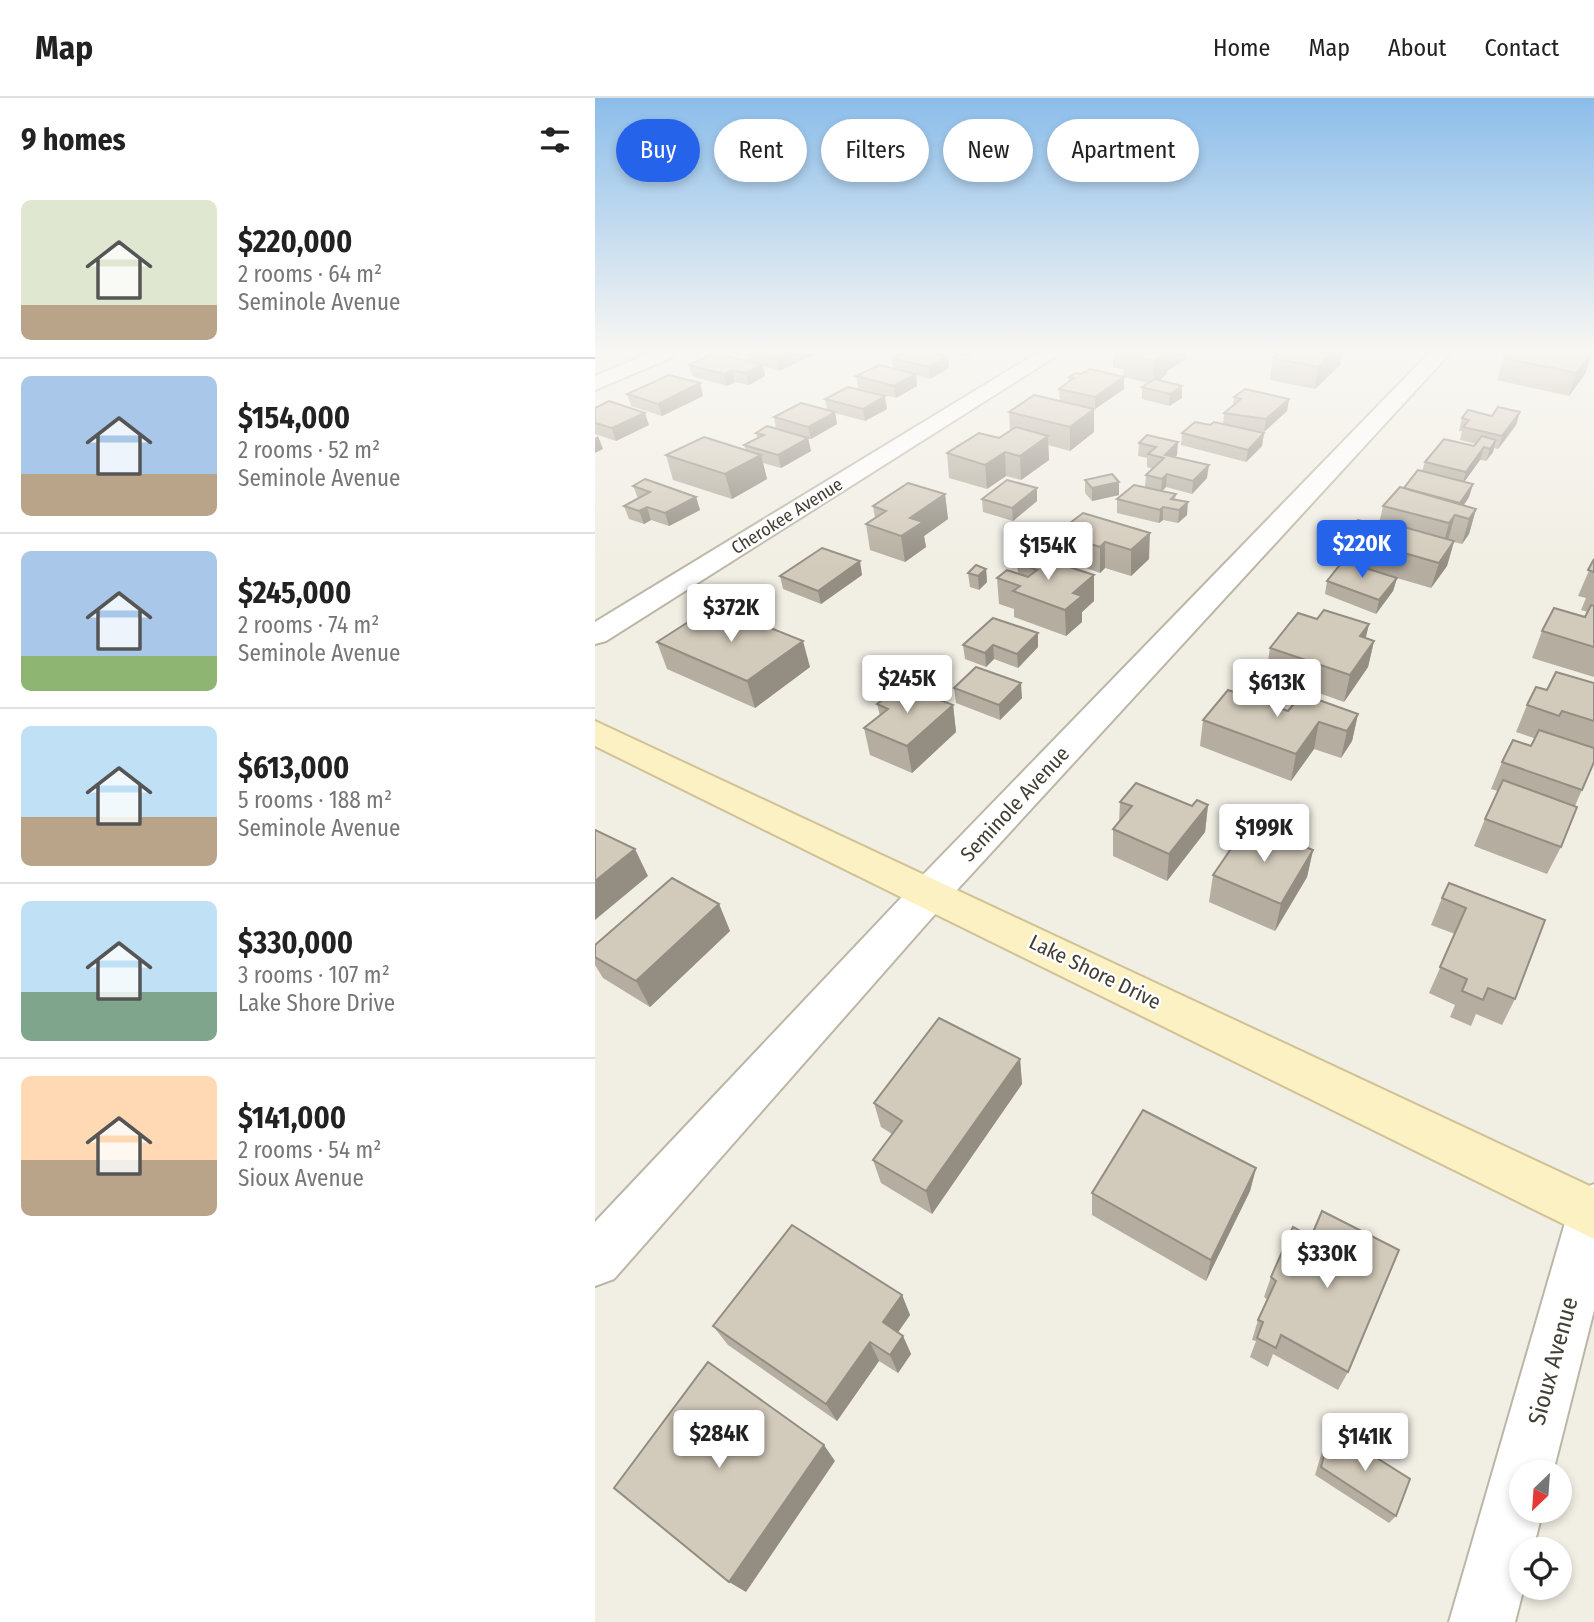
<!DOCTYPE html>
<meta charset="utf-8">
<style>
:root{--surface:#fff;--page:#f2f2f2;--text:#222;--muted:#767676;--line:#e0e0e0;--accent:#2563eb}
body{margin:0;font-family:"Fira Sans Condensed",sans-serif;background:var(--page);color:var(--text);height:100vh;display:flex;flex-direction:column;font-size:26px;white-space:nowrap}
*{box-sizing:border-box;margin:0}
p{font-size:23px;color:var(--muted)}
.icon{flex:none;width:38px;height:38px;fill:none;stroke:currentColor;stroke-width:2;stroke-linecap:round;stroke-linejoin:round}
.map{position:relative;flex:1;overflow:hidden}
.sheet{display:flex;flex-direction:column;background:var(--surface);width:595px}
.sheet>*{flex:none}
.hud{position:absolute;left:21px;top:21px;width:665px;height:63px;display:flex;gap:14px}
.needle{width:46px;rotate:205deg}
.buttons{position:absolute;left:914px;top:1362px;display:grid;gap:14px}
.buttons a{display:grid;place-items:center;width:63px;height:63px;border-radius:50%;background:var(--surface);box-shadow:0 4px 10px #0003;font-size:35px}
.price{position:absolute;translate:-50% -60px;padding:0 16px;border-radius:7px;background:#fff;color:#222;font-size:23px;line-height:46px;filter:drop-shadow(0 2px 4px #0008)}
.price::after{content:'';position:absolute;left:50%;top:42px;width:21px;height:16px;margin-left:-10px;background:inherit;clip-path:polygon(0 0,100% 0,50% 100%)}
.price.active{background:var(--accent);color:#fff}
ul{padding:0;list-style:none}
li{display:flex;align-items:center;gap:21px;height:175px;padding:0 21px}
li+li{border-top:2px solid var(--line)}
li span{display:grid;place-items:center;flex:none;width:196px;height:140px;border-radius:10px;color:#555}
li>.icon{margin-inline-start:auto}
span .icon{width:84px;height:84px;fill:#fffc;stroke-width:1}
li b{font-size:30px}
h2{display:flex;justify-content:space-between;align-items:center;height:84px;padding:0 21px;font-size:30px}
.tag{padding:0 24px;border-radius:32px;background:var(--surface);box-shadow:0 4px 10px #0003;font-size:24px;line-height:63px}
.tag.active{background:var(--accent);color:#fff}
header{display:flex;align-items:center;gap:42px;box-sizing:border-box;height:98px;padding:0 35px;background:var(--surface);border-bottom:2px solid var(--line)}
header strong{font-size:33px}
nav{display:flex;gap:38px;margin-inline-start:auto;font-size:24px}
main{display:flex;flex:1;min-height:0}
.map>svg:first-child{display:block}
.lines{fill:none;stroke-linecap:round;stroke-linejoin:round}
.street-casing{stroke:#bcb6a7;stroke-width:4}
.secondary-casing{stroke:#d0c295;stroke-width:4}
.street{fill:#fff;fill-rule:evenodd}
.secondary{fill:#fcf1c3;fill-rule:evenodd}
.wall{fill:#b5aea0}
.shaded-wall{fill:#938d82}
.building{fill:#d2caba;stroke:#938d82;stroke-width:2}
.labels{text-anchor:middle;stroke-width:5;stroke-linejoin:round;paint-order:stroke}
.far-street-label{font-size:18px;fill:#433e34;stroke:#fff}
.street-label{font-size:21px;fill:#433e34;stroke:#fff}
.near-street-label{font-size:24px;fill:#433e34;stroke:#fff}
</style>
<header>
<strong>Map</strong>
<nav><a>Home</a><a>Map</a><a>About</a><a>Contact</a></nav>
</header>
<main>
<section class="sheet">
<h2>9 homes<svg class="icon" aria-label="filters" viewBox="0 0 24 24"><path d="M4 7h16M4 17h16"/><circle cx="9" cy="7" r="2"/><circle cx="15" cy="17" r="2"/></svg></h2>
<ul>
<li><span style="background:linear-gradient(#dfe7d0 75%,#b9a48a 0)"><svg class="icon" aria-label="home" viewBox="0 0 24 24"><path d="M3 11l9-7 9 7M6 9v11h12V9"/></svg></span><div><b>$220,000</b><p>2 rooms · 64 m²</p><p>Seminole Avenue</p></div></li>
<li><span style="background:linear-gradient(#a9c7e8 70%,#b9a48a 0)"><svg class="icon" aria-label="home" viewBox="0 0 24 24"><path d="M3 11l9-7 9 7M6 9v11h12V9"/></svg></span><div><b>$154,000</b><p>2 rooms · 52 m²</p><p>Seminole Avenue</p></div></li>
<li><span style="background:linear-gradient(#a9c7e8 75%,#8fb573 0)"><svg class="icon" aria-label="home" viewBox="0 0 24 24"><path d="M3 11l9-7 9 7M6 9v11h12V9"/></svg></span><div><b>$245,000</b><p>2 rooms · 74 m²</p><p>Seminole Avenue</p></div></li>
<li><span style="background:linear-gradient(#bfe0f5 65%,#b9a48a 0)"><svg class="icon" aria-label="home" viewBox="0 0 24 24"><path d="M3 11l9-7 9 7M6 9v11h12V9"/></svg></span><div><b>$613,000</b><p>5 rooms · 188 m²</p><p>Seminole Avenue</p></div></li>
<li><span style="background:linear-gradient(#bfe0f5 65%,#7fa58c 0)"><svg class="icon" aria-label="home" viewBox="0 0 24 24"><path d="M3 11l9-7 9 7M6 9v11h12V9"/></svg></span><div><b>$330,000</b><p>3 rooms · 107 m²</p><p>Lake Shore Drive</p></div></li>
<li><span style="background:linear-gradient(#ffd9b3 60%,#b9a48a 0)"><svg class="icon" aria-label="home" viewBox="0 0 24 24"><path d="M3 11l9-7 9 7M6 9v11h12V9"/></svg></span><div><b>$141,000</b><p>2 rooms · 54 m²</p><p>Sioux Avenue</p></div></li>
</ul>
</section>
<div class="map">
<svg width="999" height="1524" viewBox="0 0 999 1524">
<rect width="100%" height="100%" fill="#f1eee4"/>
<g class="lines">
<defs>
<g id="street">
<polygon points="55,255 81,255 78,259 0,292 0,278"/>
<polygon points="442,255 466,255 11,543 0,546 0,524"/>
<polygon points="834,255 855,255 349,806 19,1181 0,1188 0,1124 321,784"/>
<polygon points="999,1086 999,1212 958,1374 926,1374 926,1412 948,1412 938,1451 926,1451 926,1489 929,1489 920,1524 854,1524 974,1111 981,1094"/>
</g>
<polygon id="secondary" points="0,623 999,1090 999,1141 0,648"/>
</defs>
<use href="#street" class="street-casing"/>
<use href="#secondary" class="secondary-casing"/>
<use href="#street" class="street"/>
<use href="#secondary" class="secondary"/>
</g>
<g class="wall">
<polygon points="151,255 222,255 184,273 168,268 170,278 154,287 140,284 132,288 97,278 94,267 154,263"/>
<polygon points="356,255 381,255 374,259"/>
<polygon points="518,255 591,255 590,262 572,273 572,276 564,282 587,300 574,308 547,301 547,289 554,285 528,279 529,272 518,269"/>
<polygon points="997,255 990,276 974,298 902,282 909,260"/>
<polygon points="296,260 354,270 335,281 321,277 322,288 301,300 263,290 261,278 298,270"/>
<polygon points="678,260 745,267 720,291 675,282"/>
<polygon points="486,276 529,279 529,291 500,311 465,303 464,291 474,284 474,279"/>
<polygon points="105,285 108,298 67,318 36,308 32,296"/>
<polygon points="639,299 694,301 692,313 669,334 653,331 669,335 667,348 651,364 586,347 587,335 615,327 628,326 629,315 638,308"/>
<polygon points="230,301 292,311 270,323 240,315 242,326 216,341 213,341 216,353 186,370 168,365 172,381 137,401 78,382 71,357 151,352 149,347 162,340 161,335 181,331 179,319 232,312"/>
<polygon points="0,310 54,327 21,343 0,336"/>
<polygon points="499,311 499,334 475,353 453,347 454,362 426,382 411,378 392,391 354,380 352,355 404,340 415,333 414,314"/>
<polygon points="925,314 921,327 903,351 899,350 898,354 891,363 885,362 869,384 878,386 874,399 869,407 881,411 874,436 867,446 859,444 852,468 836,490 802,480 798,493 781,516 730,496 732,483 747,464 745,464 750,438 783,428 784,426 788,408 827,373 830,364 879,348 881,346 865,342 867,333 864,333 867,320"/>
<polygon points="552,337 582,357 580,359 612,380 597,396 571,389 567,393 581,396 580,402 592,417 583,425 568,422 564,425 522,415 522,401 550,389 551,377 558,371 552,369 552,360 543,358 544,345"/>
<polygon points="490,382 524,384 524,397 497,403 490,395"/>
<polygon points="38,388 101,399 105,412 74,428 56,422 49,426 34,421 29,408 43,400"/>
<polygon points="442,390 442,403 418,423 388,414 387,401"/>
<polygon points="350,396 353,421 329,438 331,449 310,464 275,452 271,426 280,420 278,408"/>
<polygon points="488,415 554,461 536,478 510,470 505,475 463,460 462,435"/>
<polygon points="434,456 499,503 487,514 487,524 471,538 419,519 419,511 404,506 402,480 423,476 422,465"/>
<polygon points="999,461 999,579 937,560 947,533 990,519 993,514 986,512 991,500 983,498"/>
<polygon points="391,471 392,484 384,492 375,489 373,475"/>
<polygon points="267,477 226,506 188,491 185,478"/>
<polygon points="722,521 774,526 770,540 779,543 773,569 749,604 671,576 675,550"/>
<polygon points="62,544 215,569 160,610 72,571"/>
<polygon points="368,547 443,549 423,570 399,561 391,569 370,561"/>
<polygon points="999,585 999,664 980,708 966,749 952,776 879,748 890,721 903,693 896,691 907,664 936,648 939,640 921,634 932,607 952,592"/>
<polygon points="359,590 427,600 405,622 361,605"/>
<polygon points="282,606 358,607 361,634 317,675 275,657 269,630 285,618"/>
<polygon points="693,613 763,616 757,643 746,660 719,651 696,683 605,648 608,622"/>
<polygon points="525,704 597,708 613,707 610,734 572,783 518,758 518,731 524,724"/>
<polygon points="718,752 712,779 680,833 614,804 618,777"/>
<polygon points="847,800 950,822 920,901 907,927 881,916 876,928 855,919 860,907 834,895 860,836 836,827"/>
<polygon points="124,806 135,833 55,909 8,880 0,867 0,847"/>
<polygon points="425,961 427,986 337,1116 286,1085 278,1062 297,1036 286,1029 279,1005"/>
<polygon points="661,1070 655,1093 611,1183 497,1117 497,1095"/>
<polygon points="698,1129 753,1274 743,1292 678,1256 673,1269 655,1259 661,1243 657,1242 663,1222 673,1202 669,1199 676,1179"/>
<polygon points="307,1197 315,1217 303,1234 308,1238 316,1256 303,1275 284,1263 242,1323 133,1247 118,1228"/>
<polygon points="736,1331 801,1418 794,1425 720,1377 731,1340"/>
</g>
<g class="shaded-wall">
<polygon points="195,255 222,255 184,273 182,261"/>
<polygon points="568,255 591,255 590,262 572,273 572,276 559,286 559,263"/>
<polygon points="738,255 747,255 745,267 720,291 723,269"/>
<polygon points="997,255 990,276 974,298 981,275"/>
<polygon points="353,258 354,270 335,281 334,269"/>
<polygon points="168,267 170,278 154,287 151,275"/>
<polygon points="137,272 140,284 132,288 129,276"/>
<polygon points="321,276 322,288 301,300 299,288"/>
<polygon points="529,279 529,291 500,311 500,299"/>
<polygon points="105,285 108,298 67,318 63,306"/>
<polygon points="587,288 587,300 574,308 575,296"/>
<polygon points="290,298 292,311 270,323 268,311"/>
<polygon points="694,301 692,313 669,334 671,321"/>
<polygon points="499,311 499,334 475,353 475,329"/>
<polygon points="240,314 242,326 216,341 213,329"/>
<polygon points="925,314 921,327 903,351 907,338"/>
<polygon points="50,315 54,327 21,343 17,330"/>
<polygon points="669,335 667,348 651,364 653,352"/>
<polygon points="3,338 8,351 0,355 0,340"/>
<polygon points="453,338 454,362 426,382 425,358"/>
<polygon points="213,340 216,353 186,370 183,357"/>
<polygon points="901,342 898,354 891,363 895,351"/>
<polygon points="583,344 582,357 569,369 570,357"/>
<polygon points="889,349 885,362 867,387 871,374"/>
<polygon points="410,354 411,378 392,391 390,367"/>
<polygon points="166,357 172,381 137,401 130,376"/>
<polygon points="614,367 612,380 597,396 598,383"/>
<polygon points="572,376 571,389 566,394 567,381"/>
<polygon points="524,384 524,397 497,403 497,390"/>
<polygon points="878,386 874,399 861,418 865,405"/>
<polygon points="442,390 442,403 418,423 417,410"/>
<polygon points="350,396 353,421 329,438 331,449 310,464 306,438 315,420"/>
<polygon points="101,399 105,412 74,428 70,415"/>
<polygon points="593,404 592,417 583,425 584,412"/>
<polygon points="52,409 56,422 49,426 44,413"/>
<polygon points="568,409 568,422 564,425 565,412"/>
<polygon points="881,411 874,436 867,446 874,421"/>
<polygon points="860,417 853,442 847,451 854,425"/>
<polygon points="555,435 554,461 536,478 536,452"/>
<polygon points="859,443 852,468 836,490 844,465"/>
<polygon points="510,444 510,470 505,475 505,449"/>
<polygon points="265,463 267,477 226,506 223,493"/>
<polygon points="391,471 392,484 384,492 383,478"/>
<polygon points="499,477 499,503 487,514 487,524 471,538 470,512 478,495"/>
<polygon points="802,480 798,493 781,516 784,502"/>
<polygon points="774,526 768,552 765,538"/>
<polygon points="443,535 443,549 423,570 422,556"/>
<polygon points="208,543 215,569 160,610 152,583"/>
<polygon points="779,543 773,569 749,604 755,577"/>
<polygon points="398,547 399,561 391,569 390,555"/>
<polygon points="426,585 427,600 405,622 404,607"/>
<polygon points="358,607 361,634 317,675 312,648"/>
<polygon points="763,616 757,643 746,660 752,633"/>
<polygon points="724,624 719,651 696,683 701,656"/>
<polygon points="613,707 610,734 572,783 574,756"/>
<polygon points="40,751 53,778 0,822 0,783"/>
<polygon points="718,752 712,779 680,833 686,806"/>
<polygon points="124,806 135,833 55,909 41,883"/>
<polygon points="425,961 427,986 337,1116 331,1093"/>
<polygon points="661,1070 655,1093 611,1183 616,1162"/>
<polygon points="307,1197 315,1217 297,1243 288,1224"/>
<polygon points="308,1238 316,1256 303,1275 295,1257"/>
<polygon points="275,1244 284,1263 242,1323 231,1306"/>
<polygon points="229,1347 240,1363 151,1494 134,1484"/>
</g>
<g class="building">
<polygon points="119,255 121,255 168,267 151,275 137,272 129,276 94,267"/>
<polygon points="157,255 195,255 182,261"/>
<polygon points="306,255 343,255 353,258 334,269 296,260"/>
<polygon points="531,255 572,255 559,263 529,256"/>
<polygon points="684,255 738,255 723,269 678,260"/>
<polygon points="913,255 997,255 981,275 909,260"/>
<polygon points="284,267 321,276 299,288 261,278"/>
<polygon points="495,271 529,279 500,299 464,291 479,280 474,279 480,275 486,276"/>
<polygon points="74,277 105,285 63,306 32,296"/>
<polygon points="560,281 587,288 575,296 547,289"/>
<polygon points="253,289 290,298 268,311 230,301"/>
<polygon points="650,291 694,301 671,321 629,315 646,301 639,299"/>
<polygon points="439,297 499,311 475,329 414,314"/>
<polygon points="14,303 50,315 17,330 0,325 0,310"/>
<polygon points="206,305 240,314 213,329 179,319"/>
<polygon points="903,309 925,314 907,338 868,329 874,322 867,320 873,312 897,318"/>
<polygon points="600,324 615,327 619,324 669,335 653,352 587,335"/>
<polygon points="172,328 213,340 183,357 149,347 169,337 161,335"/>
<polygon points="421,329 453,338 425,358 410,354 390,367 352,355 384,335 404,340"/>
<polygon points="552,337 583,344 570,357 614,367 598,383 572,376 567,381 551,377 569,360 553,356 561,349 544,345"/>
<polygon points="887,338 901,342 895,351 889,349 871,374 830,364 849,341 879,348"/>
<polygon points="109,339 166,357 130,376 71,357"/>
<polygon points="823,372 878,386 865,405 809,390"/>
<polygon points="517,376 524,384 497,390 490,382"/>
<polygon points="50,381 101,399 70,415 52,409 44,413 29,408 55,394 38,388"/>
<polygon points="412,382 442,390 417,410 387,401"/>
<polygon points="313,385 350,396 315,420 328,424 306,438 271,426 291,413 278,408"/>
<polygon points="539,387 581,396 576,401 593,404 584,412 568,409 565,412 522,401"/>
<polygon points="805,389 881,411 874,421 860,417 854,425 788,408"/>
<polygon points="488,415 555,435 536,452 510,444 505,449 462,435"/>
<polygon points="763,422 783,428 787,423 859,443 844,465 750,438"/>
<polygon points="227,450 265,463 223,493 185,478"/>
<polygon points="434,456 499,477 478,495 487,498 470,512 418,493 425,488 402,480 412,472 433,479 442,472 422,465"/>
<polygon points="999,461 999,474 993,472"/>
<polygon points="748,463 802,480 784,502 732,483"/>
<polygon points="381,467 391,471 383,478 373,475"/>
<polygon points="996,507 999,508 999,549 947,533 959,510 990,519"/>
<polygon points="112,512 144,525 151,520 208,543 152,583 62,544"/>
<polygon points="729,512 774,526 765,538 779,543 755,577 675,550 703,515 722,521"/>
<polygon points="398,520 443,535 422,556 398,547 390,555 368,547"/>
<polygon points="381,569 426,585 404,607 359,590"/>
<polygon points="961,574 999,585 999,623 967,613 964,618 932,607 941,589 952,592"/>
<polygon points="307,587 358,607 312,648 269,630 293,611 282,606"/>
<polygon points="633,592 693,613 707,596 763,616 752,633 724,624 701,656 608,622"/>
<polygon points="944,632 999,650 999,664 987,692 907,664 918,642 936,648"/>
<polygon points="908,682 982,709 966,749 890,721"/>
<polygon points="541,685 597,708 602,702 613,707 574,756 518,731 537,708 525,704"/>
<polygon points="653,726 718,752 686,806 618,777"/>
<polygon points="0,732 40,751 0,783"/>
<polygon points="77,780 124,806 41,883 0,859 0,847"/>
<polygon points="854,785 950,822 920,901 893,890 888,902 867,893 872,881 845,869 871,810 847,800"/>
<polygon points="344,920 425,961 331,1093 278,1062 307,1023 279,1005"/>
<polygon points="548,1012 661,1070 616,1162 497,1095"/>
<polygon points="727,1113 804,1152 753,1274 686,1237 681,1250 662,1240 668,1224 663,1222 681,1183 676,1179 698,1129 716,1139"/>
<polygon points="197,1127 307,1197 288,1224 308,1238 295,1257 275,1244 231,1306 118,1228"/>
<polygon points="113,1264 229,1347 134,1484 19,1390"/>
<polygon points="736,1331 815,1381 801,1418 726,1369"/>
</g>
<linearGradient id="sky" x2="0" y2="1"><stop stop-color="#8bbdea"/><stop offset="0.54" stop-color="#f9f7f3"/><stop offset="1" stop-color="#f9f7f3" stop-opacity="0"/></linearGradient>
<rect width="999" height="468" fill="url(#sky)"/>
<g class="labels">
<g class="far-street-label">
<text transform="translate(192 418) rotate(-32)" y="6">Cherokee Avenue</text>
</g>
<g class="street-label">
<text transform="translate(420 706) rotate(-47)" y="7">Seminole Avenue</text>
<text transform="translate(500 874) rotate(26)" y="7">Lake Shore Drive</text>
</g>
<g class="near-street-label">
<text transform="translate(958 1263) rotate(-75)" y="8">Sioux Avenue</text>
</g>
</g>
</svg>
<div class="buttons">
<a><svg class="needle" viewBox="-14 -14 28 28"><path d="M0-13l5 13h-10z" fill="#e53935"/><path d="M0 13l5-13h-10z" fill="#767676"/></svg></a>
<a><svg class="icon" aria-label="locate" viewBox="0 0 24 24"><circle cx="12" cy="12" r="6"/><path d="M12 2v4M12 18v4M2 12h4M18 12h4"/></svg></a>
</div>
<b class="price active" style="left:767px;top:482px">$220K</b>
<b class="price" style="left:453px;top:484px">$154K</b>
<b class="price" style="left:136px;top:546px">$372K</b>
<b class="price" style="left:312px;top:617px">$245K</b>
<b class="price" style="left:682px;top:621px">$613K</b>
<b class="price" style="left:669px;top:766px">$199K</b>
<b class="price" style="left:732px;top:1192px">$330K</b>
<b class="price" style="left:124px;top:1372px">$284K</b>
<b class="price" style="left:770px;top:1375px">$141K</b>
<div class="hud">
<a class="tag active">Buy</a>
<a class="tag">Rent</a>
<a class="tag">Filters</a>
<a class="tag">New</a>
<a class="tag">Apartment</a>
</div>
</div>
</main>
